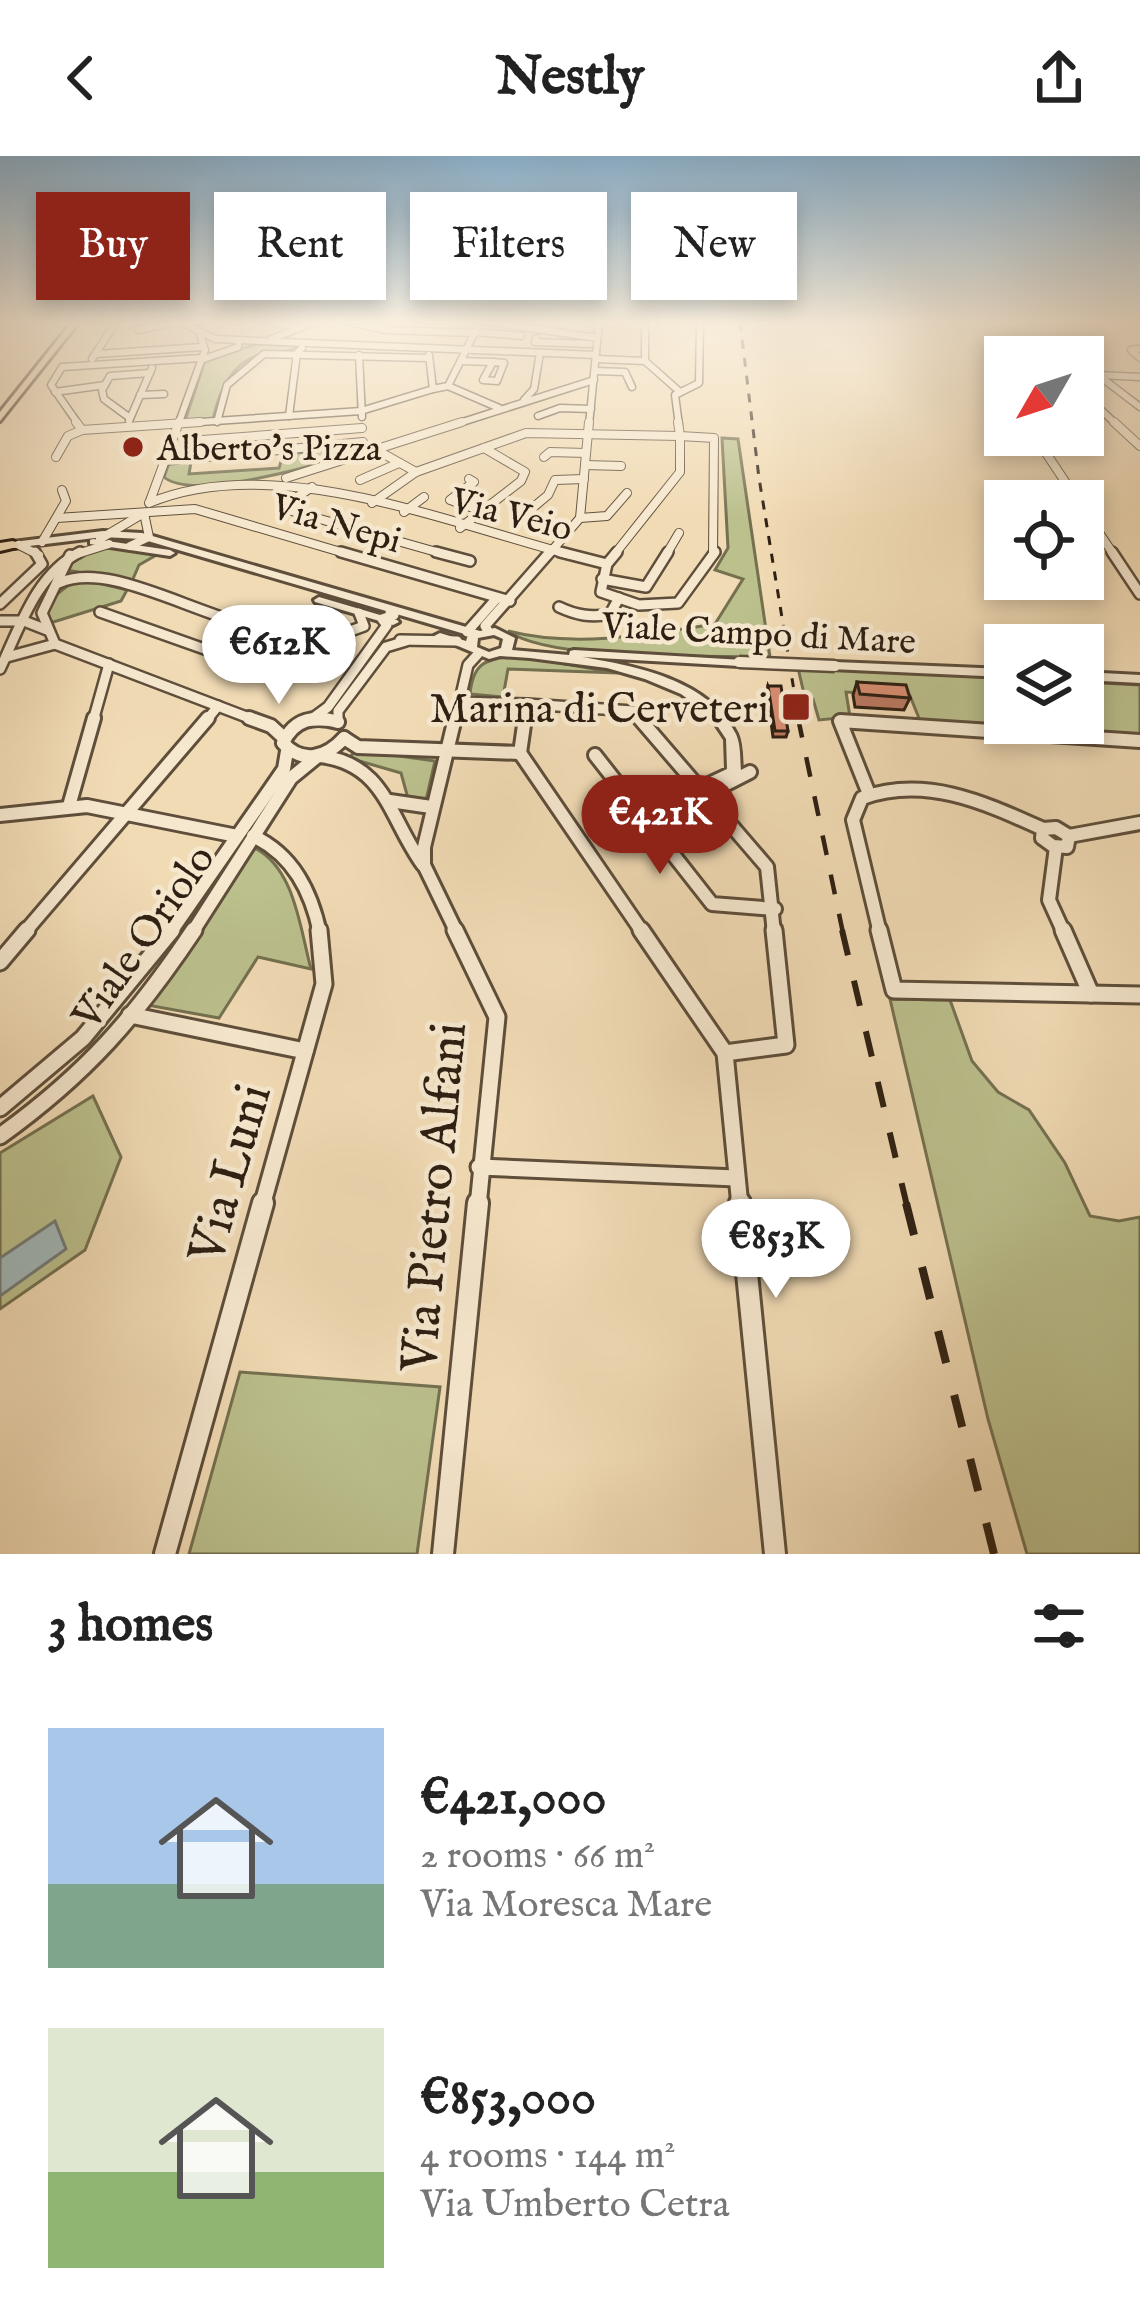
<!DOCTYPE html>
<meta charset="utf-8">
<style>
:root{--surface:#fff;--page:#f6f6f6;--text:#222;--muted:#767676;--accent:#8f2418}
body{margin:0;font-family:"IM FELL English",serif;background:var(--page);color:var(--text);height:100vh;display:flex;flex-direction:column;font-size:45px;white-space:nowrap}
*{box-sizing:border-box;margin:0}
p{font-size:39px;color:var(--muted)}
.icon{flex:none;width:66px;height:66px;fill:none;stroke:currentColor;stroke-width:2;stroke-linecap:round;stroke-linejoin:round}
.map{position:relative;height:1398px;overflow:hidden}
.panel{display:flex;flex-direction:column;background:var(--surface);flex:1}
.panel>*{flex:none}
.guide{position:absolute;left:36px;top:36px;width:1068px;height:108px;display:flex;gap:24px}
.needle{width:78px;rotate:231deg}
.buttons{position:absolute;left:984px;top:180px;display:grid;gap:24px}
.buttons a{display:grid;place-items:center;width:120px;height:120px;border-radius:0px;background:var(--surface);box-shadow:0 6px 18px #0003;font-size:60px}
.price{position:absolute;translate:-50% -102px;padding:0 27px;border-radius:42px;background:#fff;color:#222;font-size:39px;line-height:78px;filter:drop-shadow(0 3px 6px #0008)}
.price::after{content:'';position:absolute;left:50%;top:72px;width:36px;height:27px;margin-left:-18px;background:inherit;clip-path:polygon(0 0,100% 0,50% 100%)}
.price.active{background:var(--accent);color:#fff}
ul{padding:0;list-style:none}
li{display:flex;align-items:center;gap:36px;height:300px;padding:0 48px}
li span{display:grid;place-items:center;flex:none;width:336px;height:240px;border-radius:0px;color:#555}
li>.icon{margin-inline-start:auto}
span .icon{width:144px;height:144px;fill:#fffc;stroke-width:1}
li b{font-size:51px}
h2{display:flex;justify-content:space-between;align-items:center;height:144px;padding:0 48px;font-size:51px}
.tag{padding:0 42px;border-radius:0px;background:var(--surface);box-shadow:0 6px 18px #0003;font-size:42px;line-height:108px}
.tag.active{background:var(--accent);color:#fff}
header{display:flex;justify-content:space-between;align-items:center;height:156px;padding:0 48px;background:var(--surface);font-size:54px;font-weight:700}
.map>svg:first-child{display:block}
.green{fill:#bbc08d;stroke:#747050;stroke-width:3}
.water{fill:#a1b8ba;stroke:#737b77;stroke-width:3}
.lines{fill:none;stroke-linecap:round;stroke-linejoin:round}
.minor-far5-casing{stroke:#5e4e3b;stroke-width:9}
.minor-far4-casing{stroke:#5e4e3b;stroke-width:10}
.minor-far3-casing{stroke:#5e4e3b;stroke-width:14}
.minor-far2-casing{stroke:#5e4e3b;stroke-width:18}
.minor-far1-casing{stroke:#5e4e3b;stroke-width:21}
.minor-casing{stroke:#5e4e3b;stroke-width:26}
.tertiary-casing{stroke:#5e4e3b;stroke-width:6}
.primary-casing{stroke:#2d1f12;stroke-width:6}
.minor-far5{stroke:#f6e8cf;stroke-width:6}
.minor-far4{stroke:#f6e8cf;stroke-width:8}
.minor-far3{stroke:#f6e8cf;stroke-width:9}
.minor-far2{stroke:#f6e8cf;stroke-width:12}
.minor-far1{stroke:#f6e8cf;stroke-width:15}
.minor{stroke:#f6e8cf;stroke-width:20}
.tertiary{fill:#f6e8cf;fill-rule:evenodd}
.primary{fill:#f1dbb5;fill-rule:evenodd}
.rail-far3{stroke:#2d1f12;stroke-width:3;stroke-dasharray:9 9;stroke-linecap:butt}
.rail-far2{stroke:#2d1f12;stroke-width:4.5;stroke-dasharray:20 20;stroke-linecap:butt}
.rail-far1{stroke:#2d1f12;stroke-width:6;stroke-dasharray:26 26;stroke-linecap:butt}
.rail{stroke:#2d1f12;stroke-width:8;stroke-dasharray:33 33;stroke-linecap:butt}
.tertiary-bridge-casing{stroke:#5e4e3b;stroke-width:15;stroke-linecap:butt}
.tertiary-bridge{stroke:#f6e8cf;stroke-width:10}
.wall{fill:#ba7962;stroke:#2d1f12;stroke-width:3}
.building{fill:#d88d72;stroke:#2d1f12;stroke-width:3}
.poi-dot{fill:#8f2418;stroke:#f6e8cf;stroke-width:4.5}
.labels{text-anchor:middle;stroke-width:9;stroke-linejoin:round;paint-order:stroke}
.far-poi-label{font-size:36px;fill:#2d1f12;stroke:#f6e8cf;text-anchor:start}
.far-street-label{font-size:36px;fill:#2d1f12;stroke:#f6e8cf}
.poi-label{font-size:42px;fill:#2d1f12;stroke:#f6e8cf;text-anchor:end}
.street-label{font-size:42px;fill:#2d1f12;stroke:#f6e8cf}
.near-street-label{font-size:51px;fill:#2d1f12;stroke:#f6e8cf}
</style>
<header><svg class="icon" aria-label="back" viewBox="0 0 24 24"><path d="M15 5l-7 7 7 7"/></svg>Nestly<svg class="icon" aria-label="share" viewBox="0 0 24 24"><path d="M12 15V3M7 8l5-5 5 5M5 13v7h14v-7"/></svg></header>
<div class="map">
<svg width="1140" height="1398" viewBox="0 0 1140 1398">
<rect width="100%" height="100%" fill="#f1dbb5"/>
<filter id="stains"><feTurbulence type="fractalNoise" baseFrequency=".00167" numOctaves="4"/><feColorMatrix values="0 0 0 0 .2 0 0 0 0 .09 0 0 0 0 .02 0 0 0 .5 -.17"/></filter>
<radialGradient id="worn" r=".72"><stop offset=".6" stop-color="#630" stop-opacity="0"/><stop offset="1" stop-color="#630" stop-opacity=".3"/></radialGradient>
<g class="green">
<path d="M257 188 299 190C287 198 276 194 262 198 231 206 219 236 213 263L185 265 205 204Z"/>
<path d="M722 282 738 283 770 501C713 499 549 506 508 475 574 492 647 479 715 468L743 423 715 414 728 392Z"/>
<path d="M341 291 355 297C320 308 192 346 164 321L169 307 191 306 189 318 279 312 283 299Z"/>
<polygon points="105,390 160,397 139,409 132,425 66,414 72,400"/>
<path d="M78 422 127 434 121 445 47 468C46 440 60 437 78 422Z"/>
<path d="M512 499 618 517 508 513 503 541 470 538C473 508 484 504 512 499Z"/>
<polygon points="798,512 1005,522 1005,567 1083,567 1083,526 1140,529 1140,581 921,567 910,540 846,536 850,561 819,564 813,543 805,542"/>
<polygon points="356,594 435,605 426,644 409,646 401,617 349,602"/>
<path d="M253 691C295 711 300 773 311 813L258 801 219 862 147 849Z"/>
<polygon points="890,843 950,844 972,905 998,936 1029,954 1065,1007 1090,1060 1119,1065 1140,1061 1140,1398 1027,1398 988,1263"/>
<polygon points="93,940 121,1001 85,1094 0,1153 0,997"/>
<polygon points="240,1216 440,1231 417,1398 189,1398"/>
</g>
<polygon class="water" points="55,1065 66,1093 0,1140 0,1102"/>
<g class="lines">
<defs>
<g id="minor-far5">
<polyline points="181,166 215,183 596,199"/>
<polyline points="273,166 299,172"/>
<polyline points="348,166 386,174 475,177"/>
<polyline points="488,166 597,182"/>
<polyline points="645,166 645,205 680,236"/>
<polyline points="138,174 176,166"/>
<polyline points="476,176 521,180"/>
<polyline points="536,182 535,186 590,188"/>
<polyline points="271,183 316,166"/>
<polyline points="1138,193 1131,194 1140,202"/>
<polyline points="96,198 202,191"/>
<polyline points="359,199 362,261"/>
<polyline points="429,199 433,233 448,230 480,166"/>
<polyline points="92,203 116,166"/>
<polyline points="596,203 645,205"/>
<polyline points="201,204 238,191 239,185"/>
<polyline points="462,205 493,206"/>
<polygon points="493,206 504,207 497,225 483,224"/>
<polyline points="993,214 1005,234"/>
<polyline points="595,215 625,216 632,231"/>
<polyline points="1140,221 1098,219 1140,251"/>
<polyline points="448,230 499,252"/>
<polyline points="55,236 105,229"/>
<polyline points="1083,237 1117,269"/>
<polyline points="140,239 164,238"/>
<polyline points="524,244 534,233 540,197"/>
<polyline points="289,260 297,197 302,192"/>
<polyline points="538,260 560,252 591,253"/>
<polyline points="130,262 104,243 102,234 110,220 150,217"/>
<polyline points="129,265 152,212"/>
<polyline points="217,266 227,229 264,198 427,202"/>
<polyline points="79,269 51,229 62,211 201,202"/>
<polyline points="156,269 361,255 433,233"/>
<polyline points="178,269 205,194 200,178"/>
<polyline points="453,269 594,224"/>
<polyline points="589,269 599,166"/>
<polyline points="679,269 675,239 699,227 700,166"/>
</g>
<g id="minor-far4">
<polyline points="76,266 82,274 200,266"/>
<polyline points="678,266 680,280"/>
<polyline points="1114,266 1140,290"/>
<polyline points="1034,279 1078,345"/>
<polyline points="680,280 714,282 713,399"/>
<polyline points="189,285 362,272"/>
<polyline points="375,293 416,316"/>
<polyline points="56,301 68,280 82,274"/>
<polyline points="544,301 550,296 586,297"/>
<polyline points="165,305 363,286"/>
<polyline points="585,309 621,310"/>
<polyline points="286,322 462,266"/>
<polyline points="469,323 474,326 450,344 482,355"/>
<polyline points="360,324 399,307"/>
<polyline points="312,331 281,352 447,399"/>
<polyline points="150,345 179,266"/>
<path d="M149 347C272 295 446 366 571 399"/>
<polyline points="372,347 416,316 526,277 680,280"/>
<polyline points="1083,353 1114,399"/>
<polyline points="404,356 424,341"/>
<polyline points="524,359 548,339 555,324 584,323"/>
<polyline points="57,362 195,353 351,399"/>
<polyline points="580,362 607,360 627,337"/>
<polyline points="460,372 521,325 525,316 484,292"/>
<polyline points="100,383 144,357"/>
<polyline points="42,386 66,345 62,334"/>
<polyline points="19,389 39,399"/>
<polyline points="130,390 149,381 144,357"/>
<polyline points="74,399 109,388"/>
<polyline points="548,399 580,362 589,266"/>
<polyline points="614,399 680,316 680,280"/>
<polyline points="666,399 679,377"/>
</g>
<g id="minor-far3">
<polyline points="341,396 510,445"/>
<polyline points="436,396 470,405"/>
<polyline points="560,396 607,408"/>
<polyline points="617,396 607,408 601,436 639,449 678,447 715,396"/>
<polyline points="1112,396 1140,438"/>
<polyline points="70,399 42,457 55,488 257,565"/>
<polyline points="602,423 646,431 668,396"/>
<path d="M59 427C129 395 261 514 364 470L359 457"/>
<polyline points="0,448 42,408 35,396"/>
<path d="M559 451C576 459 591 462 610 458L619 442"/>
<polyline points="100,456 261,513"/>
<polyline points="0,465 24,465 47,474"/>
<polyline points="488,475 485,470 550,396"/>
<polyline points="467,476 497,442"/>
<polyline points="400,484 457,485"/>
<polyline points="223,500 257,473"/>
<polyline points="7,501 55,488"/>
<path d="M0 513C20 471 36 418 80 396"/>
<polyline points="460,546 527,548 525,565"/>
<polyline points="527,548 633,555 641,565"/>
<polyline points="313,562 328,551 387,469 382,463 394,459 390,455"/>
<polyline points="93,565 109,508"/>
<polyline points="206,565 218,550"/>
<polyline points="304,565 334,565"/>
<polyline points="338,565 338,555 386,491 406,485"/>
<polyline points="455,565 468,509 478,498"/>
</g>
<g id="minor-far2">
<polyline points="249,562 271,570 284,582"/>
<polyline points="455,562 424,691 424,709 457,777"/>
<polyline points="639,562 767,711 774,777"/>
<path d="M338 566C314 559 294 563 283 587 302 608 326 602 344 582"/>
<polyline points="344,582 358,591 520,597"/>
<polyline points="520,597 525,562"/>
<polyline points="520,597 643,777"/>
<polyline points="595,599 712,748 775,753"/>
<path d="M320 600C386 608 389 662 423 709"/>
<polyline points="869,638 840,565 1140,585"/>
<polyline points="705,639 750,616"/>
<polyline points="390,645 431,651"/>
<polyline points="69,650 94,562"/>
<polyline points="0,659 87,650 237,680"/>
<polygon points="1056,672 1069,680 1067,691 1053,690 1042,682 1043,673"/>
<path d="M253 680C293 699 311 735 320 777"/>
<polyline points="1069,680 1140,667"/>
<polyline points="1056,691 1049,744 1064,777"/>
<polyline points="24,777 208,562"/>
<polyline points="170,777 284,613 287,595"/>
<polyline points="192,777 291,622 318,600"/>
<path d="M880 777 853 664 862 642C926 619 985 647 1043 673"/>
</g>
<g id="minor-far1">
<polyline points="455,774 497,861 478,1050"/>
<polyline points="641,774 725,897 740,1050"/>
<polyline points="879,774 894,834 1140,839"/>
<polyline points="1063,774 1091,838"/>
<polyline points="0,806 27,774"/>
<polyline points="130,859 305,895"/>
<polyline points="725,897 786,889 774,774"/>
<polyline points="0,952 83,882 172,774"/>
<path d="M0 980C86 918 135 862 194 774"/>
<polyline points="479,1011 736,1022"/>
<polyline points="262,1050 324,828 319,774"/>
</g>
<g id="minor">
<polyline points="740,1047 775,1398"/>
<polyline points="165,1398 263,1047"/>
<polyline points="443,1398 478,1047"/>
</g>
<g id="tertiary">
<path d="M103 375 142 377 480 475 495 472 515 482 512 494 569 499 570 495 574 494 743 504 745 506 739 510 582 501C636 510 709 524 736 578 741 589 740 603 741 615L739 618 703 635H693L691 632 693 629 727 613 726 583 710 559 681 538 645 523 607 512 530 502 500 500 489 503 434 480 440 477 466 485 468 479 141 383 103 381 13 392 8 389 13 386ZM494 479 503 483 501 492 489 496 477 491 478 482Z"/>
<polygon points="93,383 170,394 175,397 170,400 90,388 90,384"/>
<polygon points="319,441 397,464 399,466 393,469 315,446 314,444"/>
<polygon points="835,506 1005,513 1005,521 831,513 831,507"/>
<polygon points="1083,516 1140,519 1140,527 1083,524"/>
</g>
<g id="primary">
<polygon points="72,166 79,166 0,265 0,256"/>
<polygon points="13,385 19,389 17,391 0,395 0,387"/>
</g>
</defs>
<use href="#minor-far5" class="minor-far5-casing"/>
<use href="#minor-far4" class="minor-far4-casing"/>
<use href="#minor-far3" class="minor-far3-casing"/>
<use href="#minor-far2" class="minor-far2-casing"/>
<use href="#minor-far1" class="minor-far1-casing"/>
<use href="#minor" class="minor-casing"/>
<use href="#tertiary" class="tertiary-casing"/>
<use href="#primary" class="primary-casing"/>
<use href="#minor-far5" class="minor-far5"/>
<use href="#minor-far4" class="minor-far4"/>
<use href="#minor-far3" class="minor-far3"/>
<use href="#minor-far2" class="minor-far2"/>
<use href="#minor-far1" class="minor-far1"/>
<use href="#minor" class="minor"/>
<use href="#tertiary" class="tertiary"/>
<use href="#primary" class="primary"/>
<polyline class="rail-far3" points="740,166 759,322 799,565"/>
<polyline class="rail-far2" points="798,562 843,777"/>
<polyline class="rail-far1" points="842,774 907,1050"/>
<polyline class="rail" points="906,1047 994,1398"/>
<defs>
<polyline id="tertiary-bridge" points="739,506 835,510"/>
</defs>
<use href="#tertiary-bridge" class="tertiary-bridge-casing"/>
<use href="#tertiary-bridge" class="tertiary-bridge"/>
</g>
<g class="wall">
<polygon points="857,526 910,542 904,554 855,551 853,539"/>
<polygon points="768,530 788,575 786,581 773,581 767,536"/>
</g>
<g class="building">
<polygon points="857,526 906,529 910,542 860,538"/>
<polygon points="768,530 781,530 788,575 775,575"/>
</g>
<linearGradient id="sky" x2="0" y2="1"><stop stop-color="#8bb6d6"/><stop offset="0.46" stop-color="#f9efde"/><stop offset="1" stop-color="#f9efde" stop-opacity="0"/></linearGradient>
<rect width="1140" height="362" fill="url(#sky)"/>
<g class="poi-dot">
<circle cx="133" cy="291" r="12"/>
<rect x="781" y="536" width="30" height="30" rx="6"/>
</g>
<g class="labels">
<g class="far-poi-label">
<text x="157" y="304">Alberto's Pizza</text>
</g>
<g class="far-street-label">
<text transform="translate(512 357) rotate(14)" y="13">Via Veio</text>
<text transform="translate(337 366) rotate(16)" y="13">Via Nepi</text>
<text transform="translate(759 476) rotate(3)" y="13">Viale Campo di Mare</text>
</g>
<g class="poi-label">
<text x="769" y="566">Marina di Cerveteri</text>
</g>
<g class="street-label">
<text transform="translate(142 780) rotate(-55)" y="15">Viale Oriolo</text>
</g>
<g class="near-street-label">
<text transform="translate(228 1017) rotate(-74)" y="18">Via Luni</text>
<text transform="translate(432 1041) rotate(-85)" y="18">Via Pietro Alfani</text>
</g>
</g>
<rect width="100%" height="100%" filter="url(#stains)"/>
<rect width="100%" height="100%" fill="url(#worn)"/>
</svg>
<div class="buttons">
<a><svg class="needle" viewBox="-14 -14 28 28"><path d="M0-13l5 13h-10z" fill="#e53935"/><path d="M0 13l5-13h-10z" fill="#767676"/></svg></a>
<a><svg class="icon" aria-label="locate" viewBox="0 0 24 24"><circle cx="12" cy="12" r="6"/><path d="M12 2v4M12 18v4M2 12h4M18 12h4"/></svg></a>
<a><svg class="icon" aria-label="layers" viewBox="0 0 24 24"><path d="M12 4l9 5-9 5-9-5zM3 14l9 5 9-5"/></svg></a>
</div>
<b class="price" style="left:279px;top:551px">€612K</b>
<b class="price active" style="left:660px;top:721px">€421K</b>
<b class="price" style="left:776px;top:1145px">€853K</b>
<div class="guide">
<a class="tag active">Buy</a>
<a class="tag">Rent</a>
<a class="tag">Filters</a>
<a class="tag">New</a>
</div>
</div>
<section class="panel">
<h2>3 homes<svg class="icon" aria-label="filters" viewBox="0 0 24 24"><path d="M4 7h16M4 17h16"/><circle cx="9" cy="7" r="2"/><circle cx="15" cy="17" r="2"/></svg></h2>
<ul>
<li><span style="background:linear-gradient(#a9c7e8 65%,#7fa58c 0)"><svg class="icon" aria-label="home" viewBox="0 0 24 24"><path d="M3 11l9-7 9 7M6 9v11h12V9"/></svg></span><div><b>€421,000</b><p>2 rooms · 66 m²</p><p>Via Moresca Mare</p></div></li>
<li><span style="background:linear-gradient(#dfe7d0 60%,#8fb573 0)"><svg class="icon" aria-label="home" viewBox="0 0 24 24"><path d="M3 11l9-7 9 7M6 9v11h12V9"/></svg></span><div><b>€853,000</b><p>4 rooms · 144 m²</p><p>Via Umberto Cetra</p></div></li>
</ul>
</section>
